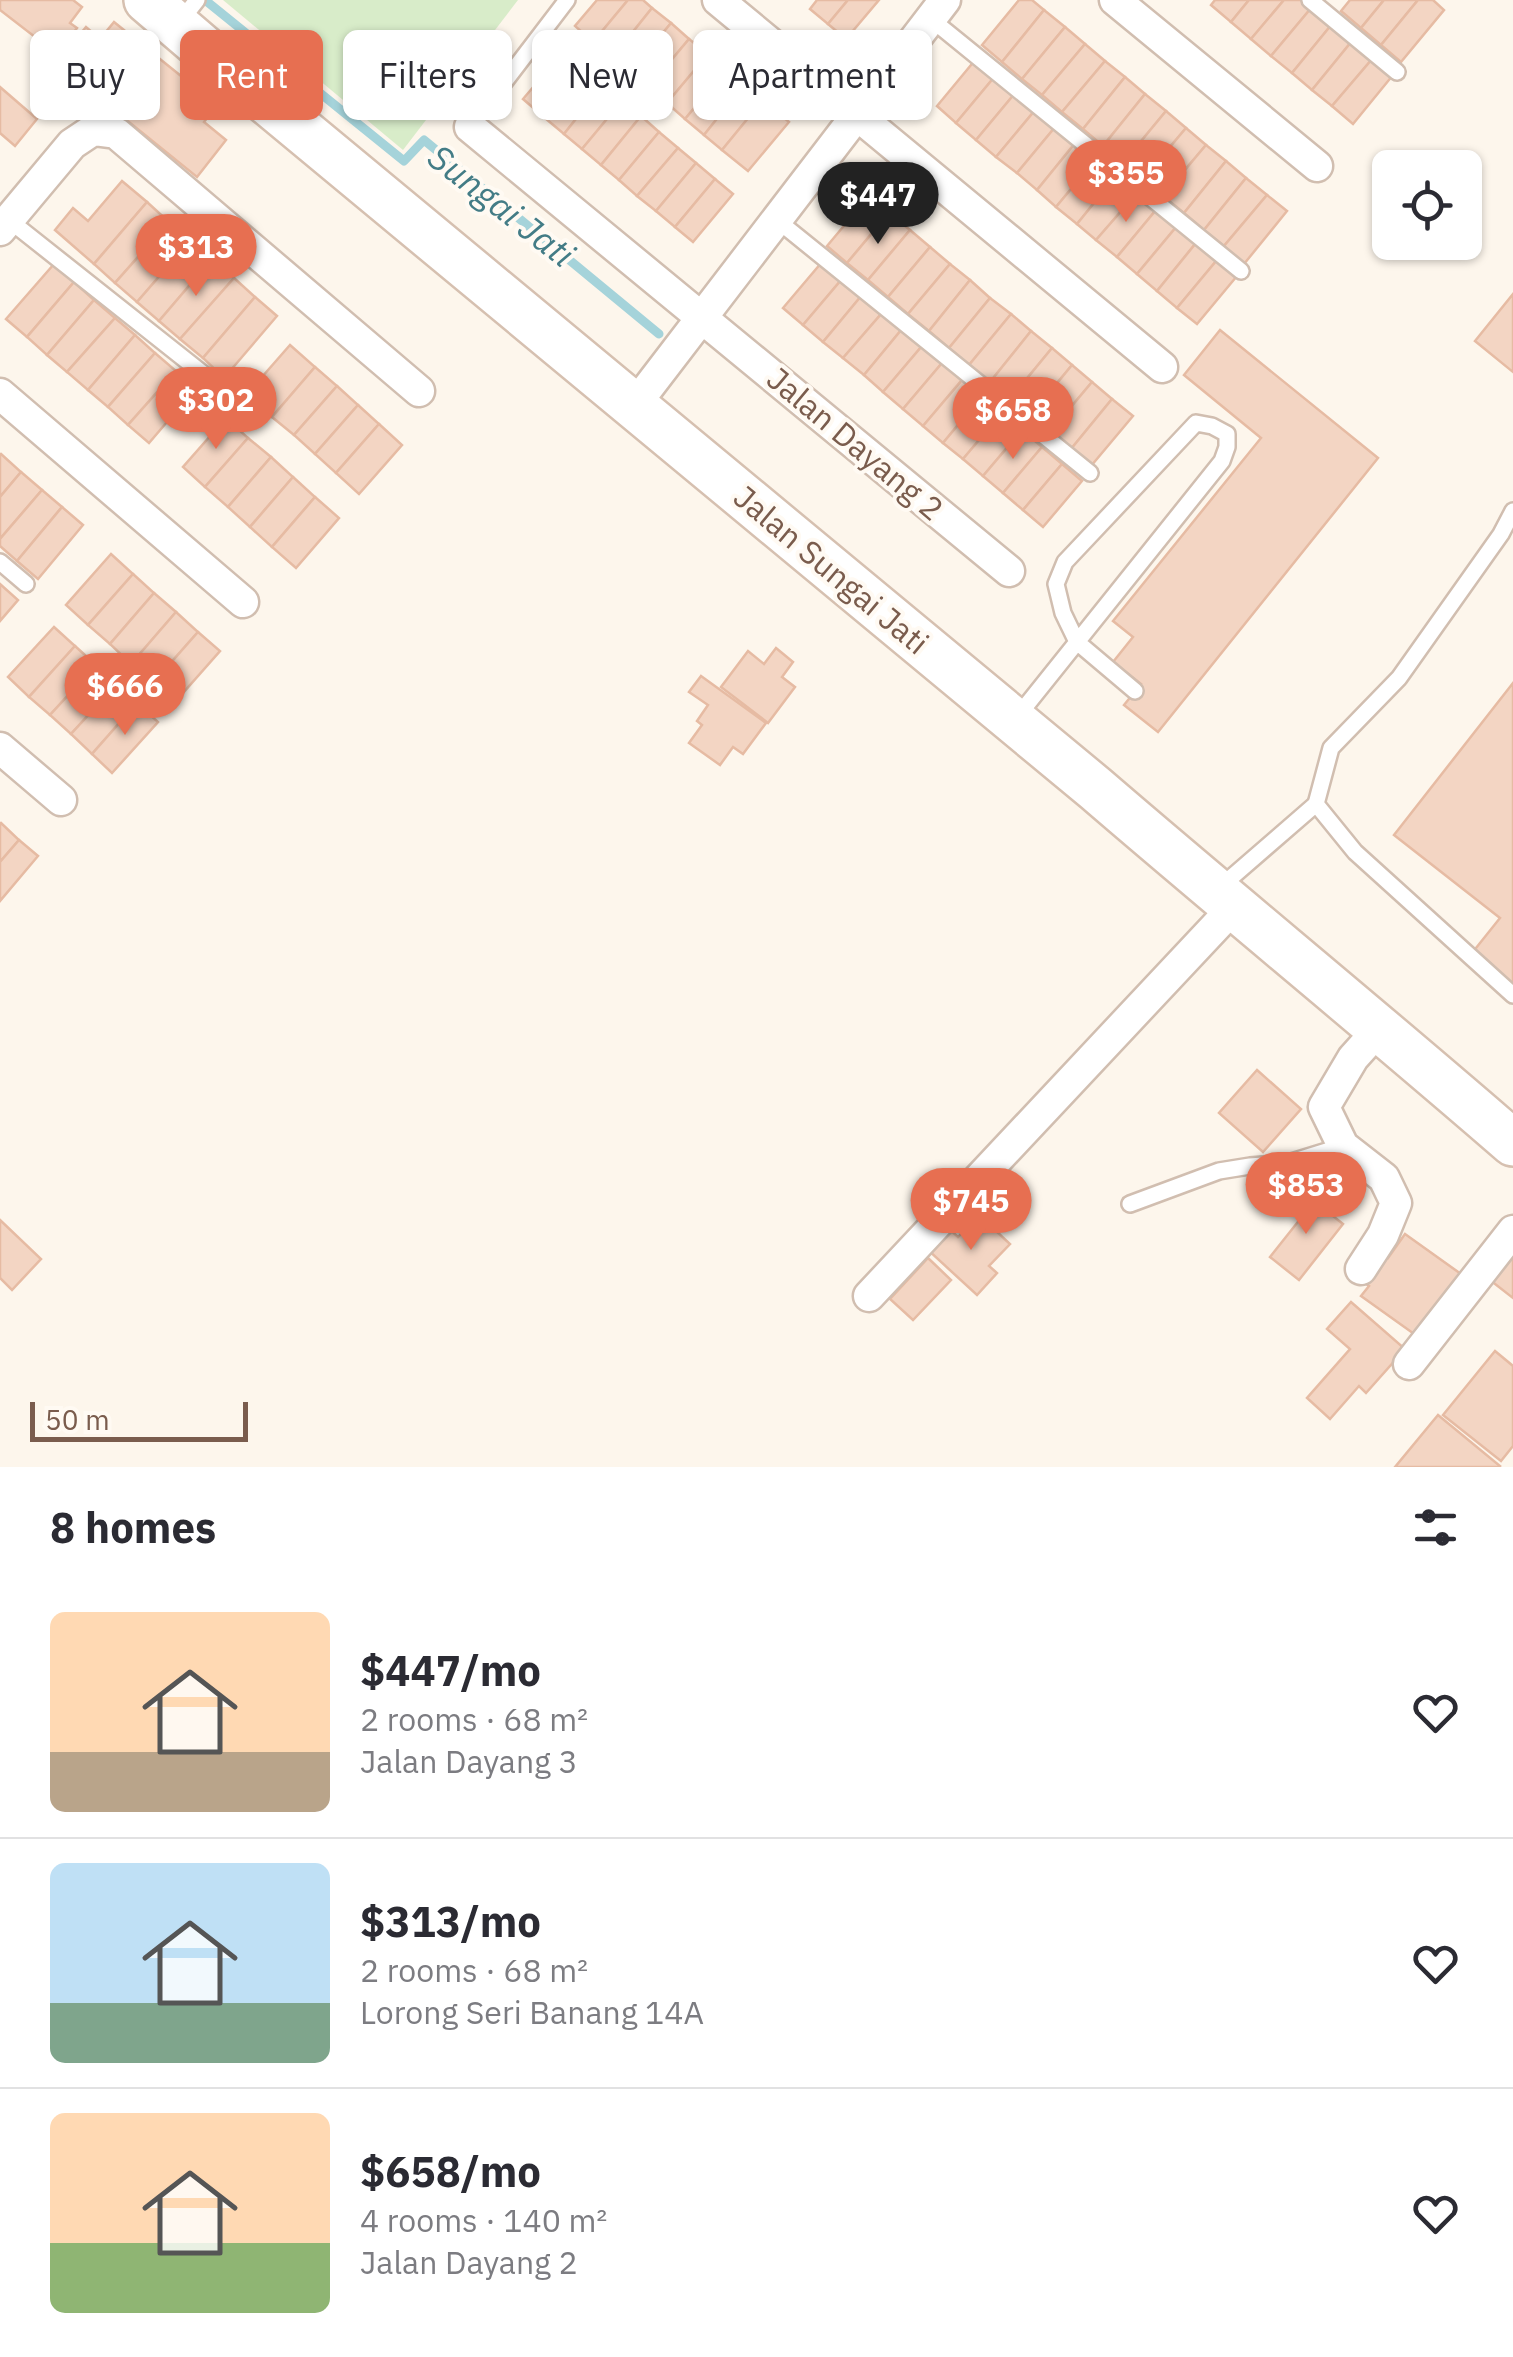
<!DOCTYPE html>
<meta charset="utf-8">
<style>
:root{--surface:#fff;--page:#f7f7f7;--text:#2b2b33;--muted:#7c7c81;--line:#e1e1e2;--accent:#e76f51}
body{margin:0;font-family:"IBM Plex Sans",sans-serif;background:var(--page);color:var(--text);height:100vh;display:flex;flex-direction:column;font-size:38px;white-space:nowrap}
*{box-sizing:border-box;margin:0}
p{font-size:32px;color:var(--muted)}
.icon{flex:none;width:55px;height:55px;fill:none;stroke:currentColor;stroke-width:2;stroke-linecap:round;stroke-linejoin:round}
.map{position:relative;height:1467px;overflow:hidden}
.panel{display:flex;flex-direction:column;background:var(--surface);flex:1}
.panel>*{flex:none}
.banner{position:absolute;left:30px;top:30px;width:1000px;height:90px;display:flex;gap:20px}
.buttons{position:absolute;left:1372px;top:150px;display:grid;gap:20px}
.buttons a{display:grid;place-items:center;width:110px;height:110px;border-radius:15px;background:var(--surface);box-shadow:0 2px 8px #0004;font-size:50px}
.scale{position:absolute;left:30px;bottom:25px;width:218px;box-sizing:border-box;padding-left:10px;border:5px solid #7a5c4d;border-top:0;font-size:28px;line-height:35px;white-space:nowrap;color:#7a5c4d;-webkit-text-stroke:8px #fffaf3;paint-order:stroke}
.price{position:absolute;translate:-50% -85px;padding:0 22px;border-radius:35px;background:var(--accent);color:#fff;font-size:32px;line-height:65px;filter:drop-shadow(0 2px 5px #0008)}
.price::after{content:'';position:absolute;left:50%;top:60px;width:30px;height:22px;margin-left:-15px;background:inherit;clip-path:polygon(0 0,100% 0,50% 100%)}
.price.active{background:#222;color:#fff}
ul{padding:0;list-style:none}
li{display:flex;align-items:center;gap:30px;height:250px;padding:0 50px}
li+li{border-top:2px solid var(--line)}
li span{display:grid;place-items:center;flex:none;width:280px;height:200px;border-radius:15px;color:#555}
li>.icon{margin-inline-start:auto}
span .icon{width:120px;height:120px;fill:#fffc;stroke-width:1}
li b{font-size:42px}
h2{display:flex;justify-content:space-between;align-items:center;height:120px;padding:0 50px;font-size:42px}
.pill{padding:0 35px;border-radius:15px;background:var(--surface);box-shadow:0 2px 8px #0004;font-size:35px;line-height:90px}
.pill.active{background:var(--accent);color:#fff}
.map>svg:first-child{display:block}
.green{fill:#d8ecc9}
.lines{fill:none;stroke-linecap:round;stroke-linejoin:round}
.stream{stroke:#a5d3da;stroke-width:9}
.building{fill:#f3d5c3;stroke:#e6bba3;stroke-width:2.5}
.lane-casing{stroke:#d1beb0;stroke-width:20}
.street-casing{stroke:#d1beb0;stroke-width:35}
.secondary-casing{stroke:#d6c0b0;stroke-width:50}
.lane{stroke:#fff;stroke-width:15}
.street{stroke:#fff;stroke-width:30}
.secondary{stroke:#fff;stroke-width:45}
.labels{text-anchor:middle;stroke-width:8;stroke-linejoin:round;paint-order:stroke}
.street-label{font-size:32px;fill:#7a5c4d;stroke:#fffaf3}
.water-label{font-size:35px;font-style:italic;fill:#437c86;stroke:#fffaf3}
</style>
<div class="map">
<svg width="1513" height="1467" viewBox="0 0 1513 1467">
<rect width="100%" height="100%" fill="#fdf6ec"/>
<polygon class="green" points="223,0 518,0 403,150"/>
<g class="lines">
<polyline class="stream" points="205,0 404,161 424,140 659,334"/>
</g>
<g class="building">
<polygon points="0,0 73,0 82,7 70,23 77,28 57,54 0,10"/>
<polygon points="597,0 628,0 593,42 575,26"/>
<polygon points="628,0 643,0 652,8 612,58 593,42"/>
<polygon points="817,0 848,0 828,24 810,9"/>
<polygon points="848,0 879,0 846,39 828,24"/>
<polygon points="1019,0 1032,0 1044,10 1002,62 982,45"/>
<polygon points="1215,0 1249,0 1231,22 1211,5"/>
<polygon points="1249,0 1284,0 1251,39 1231,22"/>
<polygon points="1284,0 1303,0 1312,7 1271,56 1251,39"/>
<polygon points="1350,0 1384,0 1361,28 1341,11"/>
<polygon points="1384,0 1418,0 1381,45 1361,28"/>
<polygon points="1418,0 1433,0 1444,10 1401,62 1381,45"/>
<polygon points="1312,7 1332,24 1292,73 1271,56"/>
<polygon points="652,8 671,23 630,73 612,58"/>
<polygon points="1044,10 1065,27 1022,79 1002,62"/>
<polygon points="114,22 217,105 204,122 226,140 197,177 56,63 86,27 100,39"/>
<polygon points="671,23 689,39 648,88 630,73"/>
<polygon points="1332,24 1352,41 1312,90 1292,73"/>
<polygon points="1065,27 1085,44 1042,95 1022,79"/>
<polygon points="689,39 708,54 667,103 648,88"/>
<polygon points="1352,41 1373,58 1332,106 1312,90"/>
<polygon points="1085,44 1105,61 1062,112 1042,95"/>
<polygon points="563,52 585,70 545,118 523,99"/>
<polygon points="708,54 726,70 685,119 667,103"/>
<polygon points="1373,58 1393,75 1353,124 1332,106"/>
<polygon points="976,59 996,75 956,123 937,106"/>
<polygon points="1105,61 1125,77 1083,129 1062,112"/>
<polygon points="585,70 603,85 564,134 545,118"/>
<polygon points="726,70 744,85 704,135 685,119"/>
<polygon points="996,75 1016,92 976,140 956,123"/>
<polygon points="1125,77 1145,94 1103,146 1083,129"/>
<polygon points="603,85 622,101 582,149 564,134"/>
<polygon points="744,85 763,100 722,150 704,135"/>
<polygon points="0,87 37,119 15,146 0,133"/>
<polygon points="1016,92 1036,109 996,157 976,140"/>
<polygon points="1145,94 1166,111 1123,163 1103,146"/>
<polygon points="763,100 789,122 748,171 722,150"/>
<polygon points="622,101 641,116 601,165 582,149"/>
<polygon points="1036,109 1056,126 1017,173 996,157"/>
<polygon points="1166,111 1186,128 1143,179 1123,163"/>
<polygon points="641,116 659,132 619,180 601,165"/>
<polygon points="1056,126 1076,142 1037,190 1017,173"/>
<polygon points="1186,128 1206,145 1163,196 1143,179"/>
<polygon points="659,132 678,148 637,196 619,180"/>
<polygon points="1076,142 1096,159 1056,207 1037,190"/>
<polygon points="1206,145 1226,161 1184,213 1163,196"/>
<polygon points="678,148 696,163 656,211 637,196"/>
<polygon points="1096,159 1116,176 1077,224 1056,207"/>
<polygon points="1226,161 1246,178 1204,230 1184,213"/>
<polygon points="696,163 715,179 675,227 656,211"/>
<polygon points="1116,176 1137,193 1096,240 1077,224"/>
<polygon points="1246,178 1267,195 1224,246 1204,230"/>
<polygon points="715,179 733,194 693,242 675,227"/>
<polygon points="122,181 147,202 94,264 55,230 73,208 88,221"/>
<polygon points="1137,193 1156,210 1117,257 1096,240"/>
<polygon points="1267,195 1287,211 1244,264 1224,246"/>
<polygon points="869,196 889,213 847,263 827,246"/>
<polygon points="147,202 169,222 115,283 94,264"/>
<polygon points="1156,210 1177,226 1137,274 1117,257"/>
<polygon points="889,213 910,230 868,280 847,263"/>
<polygon points="169,222 190,241 137,302 115,283"/>
<polygon points="1177,226 1196,243 1157,291 1137,274"/>
<polygon points="910,230 930,247 888,297 868,280"/>
<polygon points="190,241 212,259 159,321 137,302"/>
<polygon points="1196,243 1217,260 1177,308 1157,291"/>
<polygon points="930,247 950,264 908,314 888,297"/>
<polygon points="212,259 234,278 180,339 159,321"/>
<polygon points="1217,260 1237,276 1197,324 1177,308"/>
<polygon points="822,262 842,279 803,325 783,308"/>
<polygon points="54,264 74,282 27,337 6,319"/>
<polygon points="950,264 970,280 929,331 908,314"/>
<polygon points="234,278 255,297 203,358 180,339"/>
<polygon points="842,279 862,295 823,342 803,325"/>
<polygon points="970,280 990,298 949,348 929,331"/>
<polygon points="74,282 94,300 47,355 27,337"/>
<polygon points="1513,294 1513,372 1475,341"/>
<polygon points="862,295 882,313 843,358 823,342"/>
<polygon points="255,297 277,316 224,378 203,358"/>
<polygon points="990,298 1011,314 969,365 949,348"/>
<polygon points="94,300 115,318 67,372 47,355"/>
<polygon points="882,313 902,329 864,375 843,358"/>
<polygon points="1011,314 1031,331 990,382 969,365"/>
<polygon points="115,318 135,335 88,390 67,372"/>
<polygon points="902,329 922,346 883,392 864,375"/>
<polygon points="1220,330 1378,458 1158,732 1124,705 1141,684 1113,662 1133,637 1113,621 1261,438 1184,375"/>
<polygon points="1031,331 1052,348 1010,399 990,382"/>
<polygon points="135,335 155,353 108,407 88,390"/>
<polygon points="290,345 315,367 272,417 247,394"/>
<polygon points="922,346 942,363 903,409 883,392"/>
<polygon points="1052,348 1072,365 1030,416 1010,399"/>
<polygon points="155,353 176,371 128,425 108,407"/>
<polygon points="942,363 962,380 923,426 903,409"/>
<polygon points="1072,365 1092,382 1050,432 1030,416"/>
<polygon points="315,367 337,386 294,435 272,417"/>
<polygon points="176,371 196,388 149,443 128,425"/>
<polygon points="962,380 982,396 943,443 923,426"/>
<polygon points="1092,382 1112,399 1071,449 1050,432"/>
<polygon points="337,386 358,405 315,454 294,435"/>
<polygon points="982,396 1002,413 963,459 943,443"/>
<polygon points="1112,399 1133,416 1091,466 1071,449"/>
<polygon points="358,405 379,424 336,473 315,454"/>
<polygon points="1002,413 1022,430 983,476 963,459"/>
<polygon points="226,418 248,438 205,487 183,467"/>
<polygon points="379,424 402,445 359,494 336,473"/>
<polygon points="1022,430 1042,447 1003,493 983,476"/>
<polygon points="248,438 271,457 228,507 205,487"/>
<polygon points="1042,447 1062,464 1023,510 1003,493"/>
<polygon points="1,454 21,472 0,497 0,455"/>
<polygon points="271,457 293,477 250,527 228,507"/>
<polygon points="1062,464 1082,481 1043,527 1023,510"/>
<polygon points="21,472 42,490 0,539 0,497"/>
<polygon points="293,477 315,497 272,547 250,527"/>
<polygon points="42,490 62,507 17,561 0,546 0,539"/>
<polygon points="315,497 339,518 296,568 272,547"/>
<polygon points="62,507 83,525 38,579 17,561"/>
<polygon points="111,554 133,574 88,625 66,605"/>
<polygon points="133,574 154,593 110,644 88,625"/>
<polygon points="0,584 18,600 0,621"/>
<polygon points="154,593 176,612 131,664 110,644"/>
<polygon points="176,612 198,632 153,683 131,664"/>
<polygon points="54,627 75,646 29,697 8,677"/>
<polygon points="198,632 220,651 175,702 153,683"/>
<polygon points="75,646 96,665 50,715 29,697"/>
<polygon points="776,648 793,662 782,677 795,687 768,723 721,687 748,651 764,664"/>
<polygon points="96,665 117,684 71,734 50,715"/>
<polygon points="701,676 766,723 743,754 733,747 720,765 689,743 702,725 697,721 708,705 689,692"/>
<polygon points="1513,683 1513,994 1468,958 1500,918 1394,835"/>
<polygon points="117,684 137,703 92,754 71,734"/>
<polygon points="137,703 158,722 112,773 92,754"/>
<polygon points="1,823 19,840 0,862 0,824"/>
<polygon points="19,840 38,856 0,901 0,862"/>
<polygon points="1257,1070 1301,1109 1263,1152 1219,1113"/>
<polygon points="1304,1193 1343,1224 1299,1280 1270,1257 1301,1218 1291,1210"/>
<polygon points="979,1215 1010,1244 989,1266 997,1273 977,1295 927,1249 947,1227 958,1237"/>
<polygon points="0,1220 41,1259 12,1290 0,1278"/>
<polygon points="1405,1234 1461,1274 1417,1336 1361,1296 1369,1286 1361,1280 1380,1253 1388,1258"/>
<polygon points="1513,1251 1513,1298 1490,1280"/>
<polygon points="928,1258 951,1280 913,1320 890,1299"/>
<polygon points="1351,1302 1405,1349 1366,1393 1359,1386 1330,1419 1307,1398 1350,1349 1327,1329"/>
<polygon points="1495,1351 1513,1366 1513,1446 1501,1461 1443,1415"/>
<polygon points="1438,1415 1500,1466 1499,1467 1395,1467"/>
</g>
<g class="lines">
<defs>
<g id="lane">
<polyline points="1310,0 1397,72"/>
<polyline points="931,19 1241,271"/>
<polyline points="178,24 197,0"/>
<polyline points="470,127 567,0"/>
<polyline points="9,220 221,388"/>
<polyline points="777,220 1090,473"/>
<polyline points="1513,511 1501,534 1399,678 1331,748 1316,804 1355,852 1513,995"/>
<polyline points="0,562 26,584"/>
<polyline points="1017,717 1222,461 1227,447 1227,434 1212,426 1196,423 1065,562 1056,584 1063,613 1077,642 1135,691"/>
<polyline points="1218,889 1316,804"/>
<polyline points="1130,1204 1219,1171 1250,1166 1288,1163 1343,1146"/>
</g>
<g id="street">
<polyline points="718,0 1162,367"/>
<polyline points="1115,0 1317,166"/>
<polyline points="470,127 1009,571"/>
<polyline points="0,230 72,144 93,130 116,133 419,391"/>
<polyline points="0,394 243,602"/>
<polyline points="634,406 945,0"/>
<polyline points="0,748 61,800"/>
<polyline points="1361,1269 1383,1235 1396,1203 1384,1178 1343,1146 1324,1107 1353,1058 1380,1028"/>
<polyline points="869,1296 1233,908"/>
<polyline points="1409,1364 1513,1231"/>
</g>
<path id="secondary" d="M147 0 224 66 1096 789C1234 908 1375 1023 1513 1143"/>
</defs>
<use href="#lane" class="lane-casing"/>
<use href="#street" class="street-casing"/>
<use href="#secondary" class="secondary-casing"/>
<use href="#lane" class="lane"/>
<use href="#street" class="street"/>
<use href="#secondary" class="secondary"/>
</g>
<g class="labels">
<g class="street-label">
<text transform="translate(855 444) rotate(40)" y="11">Jalan Dayang 2</text>
<text transform="translate(831 570) rotate(40)" y="11">Jalan Sungai Jati</text>
</g>
<g class="water-label">
<text transform="translate(501 206) rotate(38)" y="12">Sungai Jati</text>
</g>
</g>
</svg>
<div class="buttons">
<a><svg class="icon" aria-label="locate" viewBox="0 0 24 24"><circle cx="12" cy="12" r="6"/><path d="M12 2v4M12 18v4M2 12h4M18 12h4"/></svg></a>
</div>
<div class="scale">50 m</div>
<b class="price" style="left:1126px;top:225px">$355</b>
<b class="price active" style="left:878px;top:247px">$447</b>
<b class="price" style="left:196px;top:299px">$313</b>
<b class="price" style="left:216px;top:452px">$302</b>
<b class="price" style="left:1013px;top:462px">$658</b>
<b class="price" style="left:125px;top:738px">$666</b>
<b class="price" style="left:1306px;top:1237px">$853</b>
<b class="price" style="left:971px;top:1253px">$745</b>
<div class="banner">
<a class="pill">Buy</a>
<a class="pill active">Rent</a>
<a class="pill">Filters</a>
<a class="pill">New</a>
<a class="pill">Apartment</a>
</div>
</div>
<section class="panel">
<h2>8 homes<svg class="icon" aria-label="filters" viewBox="0 0 24 24"><path d="M4 7h16M4 17h16"/><circle cx="9" cy="7" r="2"/><circle cx="15" cy="17" r="2"/></svg></h2>
<ul>
<li><span style="background:linear-gradient(#ffd9b3 70%,#b9a48a 0)"><svg class="icon" aria-label="home" viewBox="0 0 24 24"><path d="M3 11l9-7 9 7M6 9v11h12V9"/></svg></span><div><b>$447/mo</b><p>2 rooms · 68 m²</p><p>Jalan Dayang 3</p></div><svg class="icon" aria-label="heart" viewBox="0 0 24 24"><path d="M12 20l-8-8c-3-5 5-10 8-4 3-6 11-1 8 4z"/></svg></li>
<li><span style="background:linear-gradient(#bfe0f5 70%,#7fa58c 0)"><svg class="icon" aria-label="home" viewBox="0 0 24 24"><path d="M3 11l9-7 9 7M6 9v11h12V9"/></svg></span><div><b>$313/mo</b><p>2 rooms · 68 m²</p><p>Lorong Seri Banang 14A</p></div><svg class="icon" aria-label="heart" viewBox="0 0 24 24"><path d="M12 20l-8-8c-3-5 5-10 8-4 3-6 11-1 8 4z"/></svg></li>
<li><span style="background:linear-gradient(#ffd9b3 65%,#8fb573 0)"><svg class="icon" aria-label="home" viewBox="0 0 24 24"><path d="M3 11l9-7 9 7M6 9v11h12V9"/></svg></span><div><b>$658/mo</b><p>4 rooms · 140 m²</p><p>Jalan Dayang 2</p></div><svg class="icon" aria-label="heart" viewBox="0 0 24 24"><path d="M12 20l-8-8c-3-5 5-10 8-4 3-6 11-1 8 4z"/></svg></li>
</ul>
</section>
